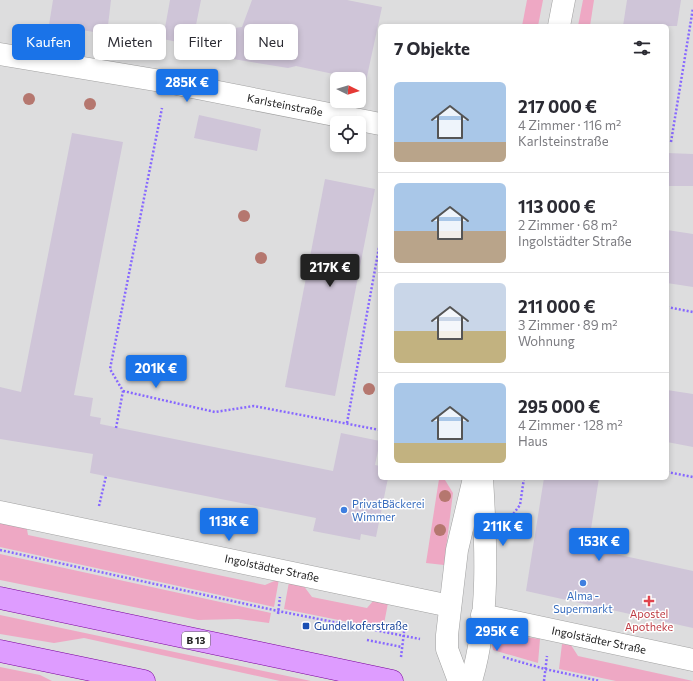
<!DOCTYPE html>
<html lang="de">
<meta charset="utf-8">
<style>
:root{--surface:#fff;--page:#f2f2f3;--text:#2b2b33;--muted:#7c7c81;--line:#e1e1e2;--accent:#1a73e8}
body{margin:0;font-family:Commissioner,sans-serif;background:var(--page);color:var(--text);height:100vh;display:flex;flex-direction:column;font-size:15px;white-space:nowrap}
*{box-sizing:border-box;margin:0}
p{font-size:13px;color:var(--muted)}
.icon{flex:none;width:22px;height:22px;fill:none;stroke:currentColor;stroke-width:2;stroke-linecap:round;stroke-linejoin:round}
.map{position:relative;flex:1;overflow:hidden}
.panel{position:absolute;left:378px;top:24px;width:291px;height:456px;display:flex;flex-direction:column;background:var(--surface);border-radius:6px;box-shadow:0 2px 6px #0003}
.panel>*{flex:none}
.hud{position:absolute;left:12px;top:24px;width:306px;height:36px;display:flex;gap:8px}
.needle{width:26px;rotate:95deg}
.tools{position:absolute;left:330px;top:72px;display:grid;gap:8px}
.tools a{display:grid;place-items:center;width:36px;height:36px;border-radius:6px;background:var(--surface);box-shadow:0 2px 6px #0003;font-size:20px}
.price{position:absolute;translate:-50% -34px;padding:0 9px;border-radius:4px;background:var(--accent);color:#fff;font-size:13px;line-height:26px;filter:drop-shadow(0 1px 2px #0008)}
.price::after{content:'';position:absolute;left:50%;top:24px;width:12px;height:9px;margin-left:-6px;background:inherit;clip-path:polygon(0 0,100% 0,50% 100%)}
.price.active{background:#222;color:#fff}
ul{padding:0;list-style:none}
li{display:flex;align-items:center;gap:12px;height:100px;padding:0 16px}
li+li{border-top:1px solid var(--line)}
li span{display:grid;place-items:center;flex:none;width:112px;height:80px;border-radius:6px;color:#555}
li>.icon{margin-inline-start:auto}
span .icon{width:48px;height:48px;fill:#fffc;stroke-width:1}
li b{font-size:17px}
h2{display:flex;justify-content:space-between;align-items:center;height:48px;padding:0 16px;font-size:17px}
.chip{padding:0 14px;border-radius:6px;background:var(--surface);box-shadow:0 2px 6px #0003;font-size:14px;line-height:36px}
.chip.active{background:var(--accent);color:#fff}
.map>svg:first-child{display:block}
.residential{fill:#ddddde;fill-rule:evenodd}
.grass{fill:#eea8c4}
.building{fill:#cfc5d8}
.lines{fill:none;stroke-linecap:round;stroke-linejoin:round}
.minor-casing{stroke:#a1a1a1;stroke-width:23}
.primary-casing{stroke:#78009b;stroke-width:23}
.path{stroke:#8768ff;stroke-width:2.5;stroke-dasharray:2 2;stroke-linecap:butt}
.minor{stroke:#fff;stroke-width:22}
.primary{stroke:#de9cff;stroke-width:22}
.tree{fill:#b5776f}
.shop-dot{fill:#3f7fe0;stroke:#fff;stroke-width:1.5}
.health-dot{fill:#e0444e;stroke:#fff;stroke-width:1.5}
.transit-dot{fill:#1a4fb4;stroke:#fff;stroke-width:1.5}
.labels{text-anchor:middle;stroke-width:3;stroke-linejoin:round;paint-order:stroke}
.shield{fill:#fff;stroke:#636363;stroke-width:1}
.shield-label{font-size:10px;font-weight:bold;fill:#202020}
.street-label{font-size:11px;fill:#202020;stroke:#fff}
.shop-label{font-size:11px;fill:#366cbe;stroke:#fff;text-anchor:start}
.health-label{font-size:11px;fill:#be3a42;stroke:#fff}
.transit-label{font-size:11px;fill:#164399;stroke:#fff;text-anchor:start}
</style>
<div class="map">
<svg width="693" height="681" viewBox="0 0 693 681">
<rect width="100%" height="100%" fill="#eee5f1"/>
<path class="residential" d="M0 0H693V681H0ZM380 26H667V478H380ZM337 79H359V101H337ZM337 123H359V145H337Z"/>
<g class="grass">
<polygon points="527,0 543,0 538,26 522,26"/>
<polygon points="583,0 594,0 590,26 578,26"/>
<polygon points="439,479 445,480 453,493 444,565 426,563"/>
<polygon points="0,519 26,524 28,535 265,585 279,579 274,607 0,547"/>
<polygon points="0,554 271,613 269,623 238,619 198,620 0,580"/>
<polygon points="289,582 303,585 312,597 367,608 374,600 388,603 383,629 284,609"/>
<polygon points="0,615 311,681 280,681 84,638 54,643 0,634"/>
<polygon points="502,634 540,639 538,663 493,650 491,638"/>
<polygon points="562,644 571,645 578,656 693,681 616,681 559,669"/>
<polygon points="0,667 40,675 52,681 0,681"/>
</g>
<g class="building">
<polygon points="53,0 111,0 107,34 49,25"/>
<polygon points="170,0 201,0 192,45 163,39"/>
<polygon points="252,0 347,0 382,7 366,81 296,66 288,68 208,55 212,31 242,27"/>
<polygon points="627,0 681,0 677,26 623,26"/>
<polygon points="199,115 261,129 257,151 194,138"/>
<polygon points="72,133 123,142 74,395 93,398 90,416 101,418 100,424 333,471 341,433 380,441 375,465 380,466 380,478 388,478 376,537 361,534 360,540 313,531 316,518 90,473 93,454 0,439 0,387 21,392"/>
<polygon points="667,153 693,154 693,186 667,186"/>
<polygon points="325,179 375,189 335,396 285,387"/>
<polygon points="667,230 693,234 693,287 667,283"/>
<polygon points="667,390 693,394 693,447 667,442"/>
<polygon points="544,478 599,478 588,548 693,571 693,628 526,591"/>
</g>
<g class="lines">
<defs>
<g id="minor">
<polyline points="559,26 564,0"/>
<polyline points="0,54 167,82 380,124"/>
<polyline points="0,512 450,606"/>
<polyline points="482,615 693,660"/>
<polyline points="459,681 447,649 447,635 457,550 474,478"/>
<path d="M471 681C490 618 486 543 482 478"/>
</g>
<g id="primary">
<polyline points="0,598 392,681"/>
<polyline points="0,651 144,681"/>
</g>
</defs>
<use href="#minor" class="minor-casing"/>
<use href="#primary" class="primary-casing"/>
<g class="path">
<polyline points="671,142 693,8"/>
<polyline points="667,307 693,312"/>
<polyline points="123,391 215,412 254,406 380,430"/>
<polyline points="347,423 380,242"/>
<polyline points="116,428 123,391 110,369 162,108"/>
<polyline points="667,472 693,477"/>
<polyline points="99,506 106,476"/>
<polyline points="511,517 520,505 524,478"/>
<polyline points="0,550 278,611 420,639"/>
<polyline points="278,614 280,597"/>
<polyline points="367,640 402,647"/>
<polyline points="401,657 405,624"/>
<polyline points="503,657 545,669 600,681"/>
<polyline points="544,681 547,656"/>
</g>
<use href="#minor" class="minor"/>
<use href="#primary" class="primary"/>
</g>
<g class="tree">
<circle cx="29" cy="99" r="6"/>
<circle cx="90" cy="104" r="6"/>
<circle cx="244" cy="216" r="6"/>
<circle cx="261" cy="258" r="6"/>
<circle cx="369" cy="389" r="6"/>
<circle cx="445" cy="496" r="6"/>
<circle cx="440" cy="530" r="6"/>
</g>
<g class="shop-dot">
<circle cx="344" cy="510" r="4"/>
<circle cx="583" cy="583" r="4"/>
</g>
<path class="health-dot" d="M647 595h4v4h4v4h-4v4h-4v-4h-4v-4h4z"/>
<rect class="transit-dot" x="302" y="622" width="8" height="8" rx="2"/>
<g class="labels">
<rect class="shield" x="182" y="632" width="28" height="16" rx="3"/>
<g class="shield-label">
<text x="196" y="644">B 13</text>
</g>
<g class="street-label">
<text transform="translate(285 105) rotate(11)" y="4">Karlsteinstraße</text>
<text transform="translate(272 568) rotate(12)" y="4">Ingolstädter Straße</text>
<text transform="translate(599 640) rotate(12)" y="4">Ingolstädter Straße</text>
</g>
<g class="shop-label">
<text x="352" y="508">PrivatBäckerei<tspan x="352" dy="13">Wimmer</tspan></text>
<text x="583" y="600" text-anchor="middle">Alma -<tspan x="583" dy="13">Supermarkt</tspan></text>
</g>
<g class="health-label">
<text x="649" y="618">Apostel<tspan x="649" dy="13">Apotheke</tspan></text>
</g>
<g class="transit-label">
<text x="314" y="630">Gundelkoferstraße</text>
</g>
</g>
</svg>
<div class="tools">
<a><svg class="needle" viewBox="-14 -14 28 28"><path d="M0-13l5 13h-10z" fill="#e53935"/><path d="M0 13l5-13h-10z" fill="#7c7c81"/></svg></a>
<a><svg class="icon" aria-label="locate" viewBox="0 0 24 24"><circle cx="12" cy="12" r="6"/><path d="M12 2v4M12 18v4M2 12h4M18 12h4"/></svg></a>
</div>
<b class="price" style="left:187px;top:103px">285K €</b>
<b class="price active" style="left:330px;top:288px">217K €</b>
<b class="price" style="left:156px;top:389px">201K €</b>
<b class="price" style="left:229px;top:542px">113K €</b>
<b class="price" style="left:503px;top:547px">211K €</b>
<b class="price" style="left:599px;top:562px">153K €</b>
<b class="price" style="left:497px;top:652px">295K €</b>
<div class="hud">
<a class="chip active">Kaufen</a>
<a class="chip">Mieten</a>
<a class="chip">Filter</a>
<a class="chip">Neu</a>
</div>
<section class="panel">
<h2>7 Objekte<svg class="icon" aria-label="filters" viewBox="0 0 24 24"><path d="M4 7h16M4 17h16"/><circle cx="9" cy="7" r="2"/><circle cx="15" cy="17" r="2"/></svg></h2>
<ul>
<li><span style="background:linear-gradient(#a9c7e8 75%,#b9a48a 0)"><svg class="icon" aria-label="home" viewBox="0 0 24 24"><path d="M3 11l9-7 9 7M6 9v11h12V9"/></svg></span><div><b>217 000 €</b><p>4 Zimmer · 116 m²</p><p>Karlsteinstraße</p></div></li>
<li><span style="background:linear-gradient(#a9c7e8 60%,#b9a48a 0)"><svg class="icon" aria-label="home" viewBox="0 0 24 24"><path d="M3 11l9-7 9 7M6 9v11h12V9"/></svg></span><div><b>113 000 €</b><p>2 Zimmer · 68 m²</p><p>Ingolstädter Straße</p></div></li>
<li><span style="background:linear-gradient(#c9d6e8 60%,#c2b280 0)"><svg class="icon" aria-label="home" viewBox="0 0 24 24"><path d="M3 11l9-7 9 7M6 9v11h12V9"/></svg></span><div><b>211 000 €</b><p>3 Zimmer · 89 m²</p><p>Wohnung</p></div></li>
<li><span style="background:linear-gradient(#a9c7e8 75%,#c2b280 0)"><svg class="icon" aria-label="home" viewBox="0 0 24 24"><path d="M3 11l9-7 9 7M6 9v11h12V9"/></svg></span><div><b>295 000 €</b><p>4 Zimmer · 128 m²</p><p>Haus</p></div></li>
</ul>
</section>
</div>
